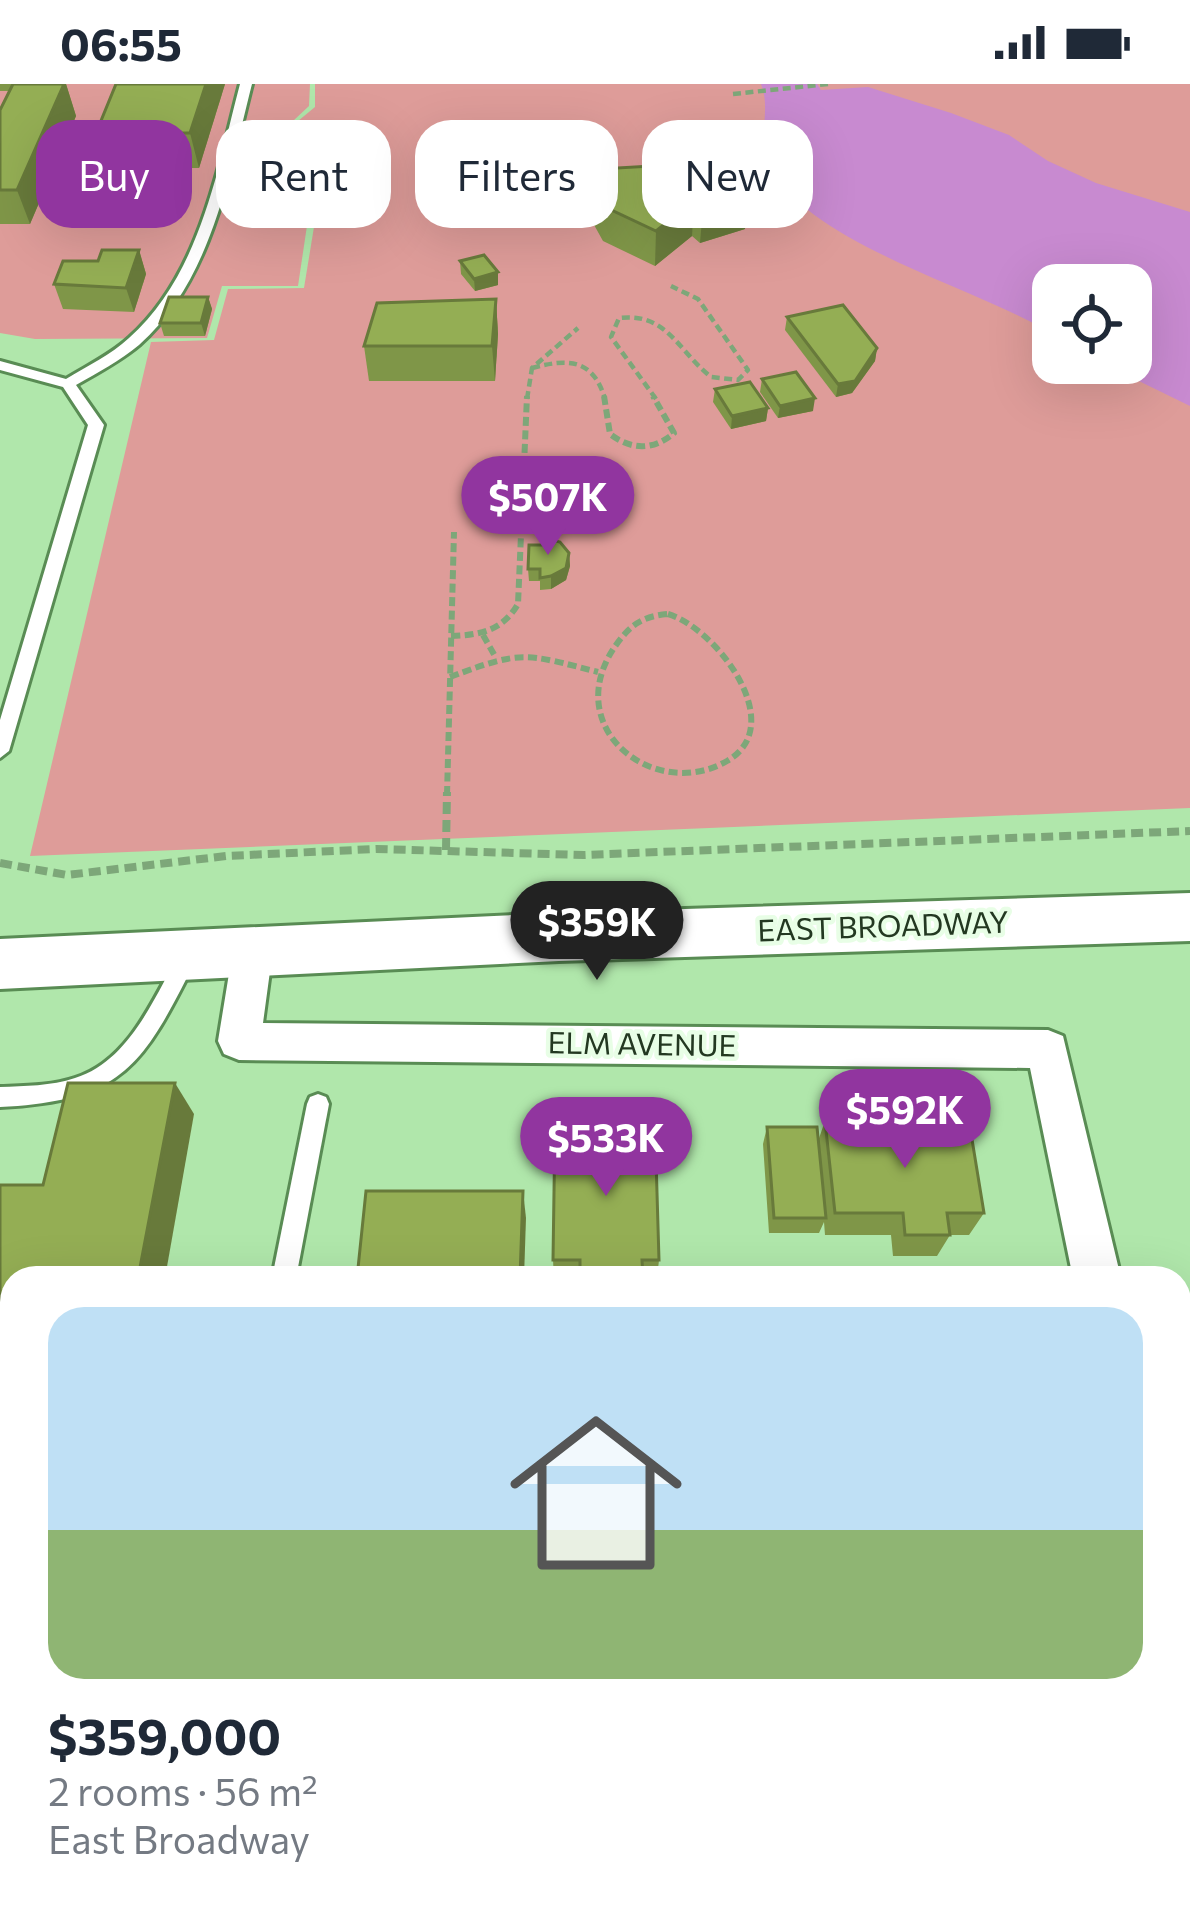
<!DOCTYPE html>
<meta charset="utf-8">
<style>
:root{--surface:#fff;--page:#f6f6f7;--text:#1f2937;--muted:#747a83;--line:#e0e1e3;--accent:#91359f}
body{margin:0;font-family:Commissioner,sans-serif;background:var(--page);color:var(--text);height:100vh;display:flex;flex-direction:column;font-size:45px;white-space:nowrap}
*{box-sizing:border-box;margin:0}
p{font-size:39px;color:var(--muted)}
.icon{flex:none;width:66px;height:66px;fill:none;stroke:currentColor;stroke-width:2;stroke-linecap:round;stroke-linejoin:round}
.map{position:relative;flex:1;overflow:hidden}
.sheet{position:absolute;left:0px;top:1182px;width:1191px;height:660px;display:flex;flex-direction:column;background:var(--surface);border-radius:36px 36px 0 0;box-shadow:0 12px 48px #0002}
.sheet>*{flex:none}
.banner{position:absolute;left:36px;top:36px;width:1119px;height:108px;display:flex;gap:24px}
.tools{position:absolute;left:1032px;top:180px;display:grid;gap:24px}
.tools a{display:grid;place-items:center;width:120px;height:120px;border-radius:24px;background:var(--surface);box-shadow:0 12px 48px #0002;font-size:60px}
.price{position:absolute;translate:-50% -102px;padding:0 27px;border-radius:42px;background:var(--accent);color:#fff;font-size:39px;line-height:78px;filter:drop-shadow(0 3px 6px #0008)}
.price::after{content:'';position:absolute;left:50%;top:72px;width:36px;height:27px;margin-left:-18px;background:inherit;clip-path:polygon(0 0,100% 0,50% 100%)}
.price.on{background:#222;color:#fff}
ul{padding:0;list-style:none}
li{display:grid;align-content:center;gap:24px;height:636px;padding:0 48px}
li+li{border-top:3px solid var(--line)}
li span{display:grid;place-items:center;height:372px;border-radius:36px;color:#555}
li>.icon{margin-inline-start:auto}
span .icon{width:216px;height:216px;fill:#fffc;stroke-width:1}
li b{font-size:51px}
.chip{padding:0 42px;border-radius:36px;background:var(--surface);box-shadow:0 12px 48px #0002;font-size:42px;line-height:108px}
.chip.on{background:var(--accent);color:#fff}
.status{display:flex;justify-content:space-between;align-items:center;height:84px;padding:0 60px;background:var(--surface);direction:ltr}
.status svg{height:33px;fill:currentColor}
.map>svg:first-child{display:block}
.green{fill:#de9c99;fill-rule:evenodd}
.water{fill:#c88ad0}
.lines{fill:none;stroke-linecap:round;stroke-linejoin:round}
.lane-casing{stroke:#598c54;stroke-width:6}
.street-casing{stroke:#598c54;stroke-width:6}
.secondary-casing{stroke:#598c54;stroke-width:6}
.path-far2{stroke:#7da779;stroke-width:4.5;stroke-dasharray:8 4.5;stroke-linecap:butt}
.path-far1{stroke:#7da779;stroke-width:6;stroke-dasharray:9 4.5;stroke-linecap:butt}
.path{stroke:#7da779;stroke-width:8;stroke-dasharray:12 6;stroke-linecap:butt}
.lane{fill:#fff;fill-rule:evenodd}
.street{fill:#fff;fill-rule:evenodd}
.secondary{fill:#fff;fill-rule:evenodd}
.wall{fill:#7f9648}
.shaded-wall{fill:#687a3b}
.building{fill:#94ae54;stroke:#687a3b;stroke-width:3}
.labels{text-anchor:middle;stroke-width:9;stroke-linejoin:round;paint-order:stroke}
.street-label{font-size:30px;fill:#233821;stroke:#e8fee6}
</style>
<div class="status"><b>06:55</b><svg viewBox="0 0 49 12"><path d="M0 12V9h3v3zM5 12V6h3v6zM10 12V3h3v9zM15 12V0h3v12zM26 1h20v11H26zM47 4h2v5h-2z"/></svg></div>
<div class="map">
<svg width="1190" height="1842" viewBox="0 0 1190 1842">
<rect width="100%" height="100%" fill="#b0e7ab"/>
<g class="green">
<polygon points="0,0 310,0 309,22 293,37 315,88 298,202 222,202 207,254 35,255 0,249"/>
<path d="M315 0H1190V724L30 772 151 258 214 256 228 205 304 204 323 88 298 37 315 23ZM1053 201H1131V279H1053Z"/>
</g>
<path class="water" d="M761 0H817L821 6 868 3 951 29 1009 51 1048 77 1096 99 1190 128V322L1102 279H1131V201H1053V250C978 204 810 161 768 81 756 59 772 26 761 0Z"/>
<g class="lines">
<defs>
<g id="lane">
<path d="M240 0H252C229 90 212 196 139 261 120 277 97 289 76 301L104 341 9 667 0 674V636L88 341 63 303 0 286V277L66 295C87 282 111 271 129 254 200 191 217 87 240 0Z"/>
<path d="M188 863 195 866 198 872C144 978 127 1017 0 1023V1003C25 1002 51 1002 75 994 130 977 155 912 181 866Z"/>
<polygon points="318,1010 326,1013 329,1020 296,1194 272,1194 307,1020 310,1013"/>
<polygon points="40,1830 75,1830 69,1842 34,1842"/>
</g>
<g id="street">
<polygon points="253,848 267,853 273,865 263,939 1048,946 1063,952 1121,1194 1073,1194 1030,984 239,976 224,970 218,957 233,865 239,853"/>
<polygon points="1179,1543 1190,1547 1190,1649 1179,1644"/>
</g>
<polygon id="secondary" points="1190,809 1190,857 559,877 0,905 0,855 559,829"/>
</defs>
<use href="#lane" class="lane-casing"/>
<use href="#street" class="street-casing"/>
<use href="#secondary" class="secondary-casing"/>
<g class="path-far2">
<polyline points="733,10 828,0"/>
<path d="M532 284C569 274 593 275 605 315"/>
<polyline points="527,315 532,284 578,244"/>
<path d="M656 315 611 253 619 234C667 228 678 267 711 293L738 296 748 286 698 215 671 202"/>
</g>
<g class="path-far1">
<path d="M604 312 610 350C631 366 653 367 674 349L653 312"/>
<path d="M668 530C716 544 790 641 727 677 654 719 558 643 616 561 630 541 643 532 668 530Z"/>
<polyline points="483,551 496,574"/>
<path d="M451 552C480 551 502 547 518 520L527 312"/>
<path d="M450 593C522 566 524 569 598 588"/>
<polyline points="447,711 454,448"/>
</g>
<g class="path">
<polyline points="446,766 447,708"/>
<polyline points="0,779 67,791 226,772 376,765 584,771 1190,747"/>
</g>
<use href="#lane" class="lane"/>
<use href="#street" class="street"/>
<use href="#secondary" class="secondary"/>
</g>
<g class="wall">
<polygon points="0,0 66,0 76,32 30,140 0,140 0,26 9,7 0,7"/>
<polygon points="225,0 199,84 107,84 96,49"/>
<polygon points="645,76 748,110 745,145 700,159 692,152 655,182 603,157 583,121 582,86 644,83"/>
<polygon points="139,166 146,190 134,228 63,225 54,200 98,177"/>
<polygon points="460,177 498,188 498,201 475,207 461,190"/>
<polygon points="208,213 212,225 205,252 164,252 160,239"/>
<polygon points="496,215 498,250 495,297 369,297 364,262"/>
<polygon points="787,233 877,264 875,277 852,309 836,313 785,246"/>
<polygon points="762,295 813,327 778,334 760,308"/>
<polygon points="715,305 768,324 766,337 731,345 713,318"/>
<polygon points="569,469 570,482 566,496 551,505 540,506 540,497 529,497 528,485"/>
<polygon points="825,1037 984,1129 969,1151 950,1151 937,1172 893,1172 891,1151 825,1151 824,1138 819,1149 769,1149 763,1060 767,1043 818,1057"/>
<polygon points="553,1176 659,1176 657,1194 554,1194"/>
<polygon points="813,1830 1162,1830 1165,1842 814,1842"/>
</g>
<g class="shaded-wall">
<polygon points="64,0 66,0 76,32 30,140 17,106"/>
<polygon points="206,0 225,0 199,84 190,49"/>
<polygon points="748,110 745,145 700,159 703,124"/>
<polygon points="694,117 692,152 655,182 656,147"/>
<polygon points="139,166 146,190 134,228 126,204"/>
<polygon points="498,188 498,201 475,207 474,195"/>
<polygon points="208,213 212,225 205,252 201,239"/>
<polygon points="496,215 498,250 495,297 492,262"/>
<polygon points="877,264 875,277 852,309 836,313 838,300"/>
<polygon points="815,314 813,327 778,334 780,322"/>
<polygon points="768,324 766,337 731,345 732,332"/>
<polygon points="569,469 570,482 566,496 551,505 551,492"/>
<polygon points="175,999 194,1030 165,1194 138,1194"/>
<polygon points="523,1107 526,1134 524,1194 520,1194"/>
<polygon points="500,1830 505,1830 503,1842 499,1842"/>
</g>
<g class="building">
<polygon points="13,0 64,0 17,106 0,106 0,26"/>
<polygon points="116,0 206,0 190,49 96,49"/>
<polygon points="691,62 748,110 703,124 694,117 656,147 603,122 582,86 652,82 645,76"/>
<polygon points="102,166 139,166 126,204 54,200 63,177 98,177"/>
<polygon points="484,171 498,188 474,195 460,177"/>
<polygon points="169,213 208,213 201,239 160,239"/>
<polygon points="496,215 492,262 364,262 377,219"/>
<polygon points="843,221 877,264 855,297 838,300 787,233"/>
<polygon points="796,288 815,314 780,322 762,295"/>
<polygon points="750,298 768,324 732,332 715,305"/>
<polygon points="543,454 560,458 569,469 566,484 551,492 540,494 540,485 528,485 529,461 542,461"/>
<polygon points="68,999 175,999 138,1194 12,1194 12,1647 0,1647 0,1101 43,1101"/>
<polygon points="825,1037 969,1037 984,1129 947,1129 950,1151 905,1151 903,1129 835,1129"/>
<polygon points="555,1041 655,1041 659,1176 642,1176 643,1194 580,1194 580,1176 553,1176"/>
<polygon points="767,1043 817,1043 826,1134 774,1134"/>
<polygon points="366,1107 523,1107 520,1194 357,1194"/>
<polygon points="294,1830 500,1830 499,1842 293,1842"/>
<polygon points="834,1830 1162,1830 1165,1842 828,1842 827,1832 834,1832"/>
</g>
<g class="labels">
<g class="street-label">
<text transform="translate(883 843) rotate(-2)" y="10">EAST BROADWAY</text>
<text transform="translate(642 961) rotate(1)" y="10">ELM AVENUE</text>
</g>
</g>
</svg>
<div class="tools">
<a><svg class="icon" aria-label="locate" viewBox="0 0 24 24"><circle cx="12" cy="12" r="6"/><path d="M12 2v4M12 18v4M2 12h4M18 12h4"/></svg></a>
</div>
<b class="price" style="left:548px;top:474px">$507K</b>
<b class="price on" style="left:597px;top:899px">$359K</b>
<b class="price" style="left:905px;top:1087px">$592K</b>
<b class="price" style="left:606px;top:1115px">$533K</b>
<div class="banner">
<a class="chip on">Buy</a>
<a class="chip">Rent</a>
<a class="chip">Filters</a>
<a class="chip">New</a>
</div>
<section class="sheet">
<ul>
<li><span style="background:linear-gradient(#bfe0f5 60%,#8fb573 0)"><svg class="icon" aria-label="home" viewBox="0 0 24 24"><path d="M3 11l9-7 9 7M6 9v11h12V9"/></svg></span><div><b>$359,000</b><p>2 rooms · 56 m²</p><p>East Broadway</p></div></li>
</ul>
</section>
</div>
